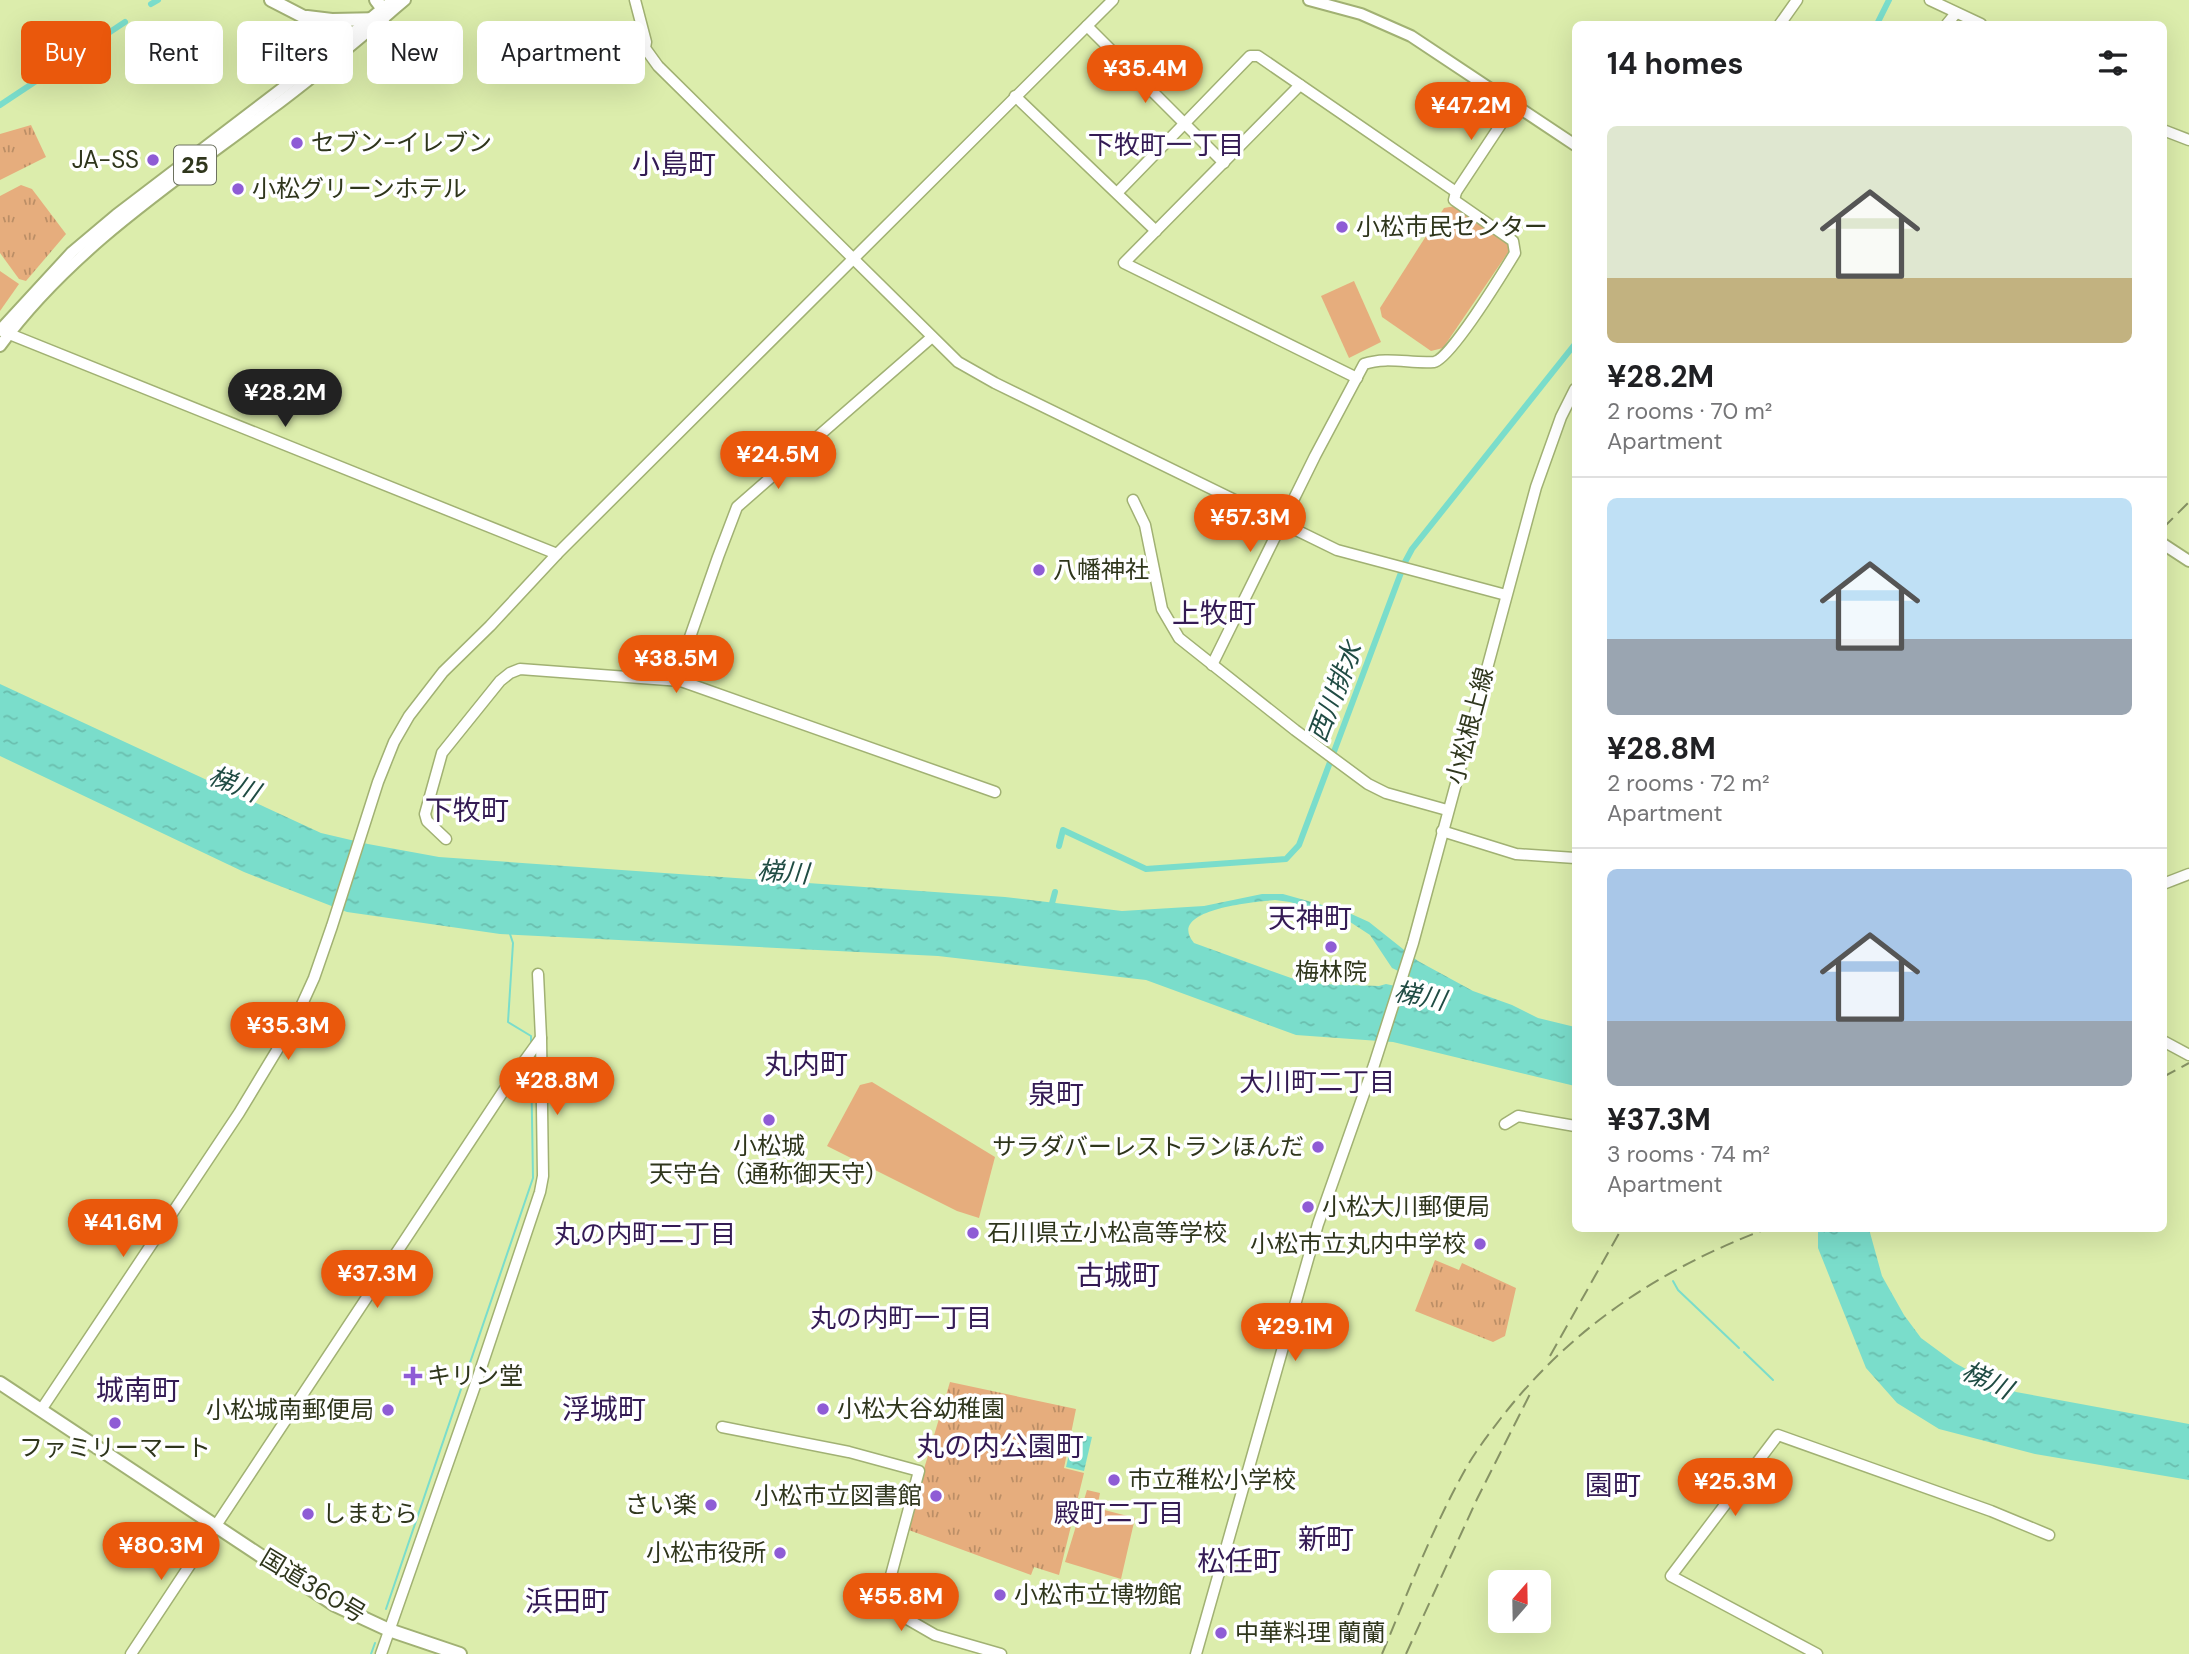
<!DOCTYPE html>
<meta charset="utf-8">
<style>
:root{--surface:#fff;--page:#f2f2f2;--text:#202124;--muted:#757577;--line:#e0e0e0;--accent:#ea580c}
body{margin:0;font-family:"DM Sans","Noto Sans JP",sans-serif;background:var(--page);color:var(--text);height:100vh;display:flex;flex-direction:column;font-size:26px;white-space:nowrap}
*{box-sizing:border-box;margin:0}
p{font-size:23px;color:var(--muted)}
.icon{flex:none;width:38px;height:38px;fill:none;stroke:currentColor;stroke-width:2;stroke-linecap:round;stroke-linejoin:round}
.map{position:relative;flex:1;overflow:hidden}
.details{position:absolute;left:1572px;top:21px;width:595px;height:1211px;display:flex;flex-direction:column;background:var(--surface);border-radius:10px;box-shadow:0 7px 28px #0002}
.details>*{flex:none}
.hud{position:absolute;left:21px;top:21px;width:665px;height:63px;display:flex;gap:14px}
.needle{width:46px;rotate:20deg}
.buttons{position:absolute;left:1488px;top:1570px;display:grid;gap:14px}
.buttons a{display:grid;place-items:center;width:63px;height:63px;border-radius:10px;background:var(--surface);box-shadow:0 7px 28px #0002;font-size:35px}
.price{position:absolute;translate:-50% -60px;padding:0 16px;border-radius:24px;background:var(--accent);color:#fff;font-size:23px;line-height:46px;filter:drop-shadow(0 2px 4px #0008)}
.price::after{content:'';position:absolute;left:50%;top:42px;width:21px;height:16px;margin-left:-10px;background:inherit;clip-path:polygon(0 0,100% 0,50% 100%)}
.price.active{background:#222;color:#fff}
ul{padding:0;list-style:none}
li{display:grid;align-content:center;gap:14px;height:371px;padding:0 35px}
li+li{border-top:2px solid var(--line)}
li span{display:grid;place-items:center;height:217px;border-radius:10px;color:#555}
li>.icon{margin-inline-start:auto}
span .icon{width:126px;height:126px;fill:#fffc;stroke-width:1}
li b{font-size:30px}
h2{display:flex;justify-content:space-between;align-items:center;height:84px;padding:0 35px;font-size:30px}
.tag{padding:0 24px;border-radius:10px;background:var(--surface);box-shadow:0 7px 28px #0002;font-size:24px;line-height:63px}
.tag.active{background:var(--accent);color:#fff}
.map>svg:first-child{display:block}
.grass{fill:url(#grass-tufts)}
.pitch{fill:#e6ad7d}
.water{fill:url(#water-ripples);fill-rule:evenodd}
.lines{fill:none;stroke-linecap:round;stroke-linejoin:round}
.stream{stroke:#7addcb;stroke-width:2}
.canal{stroke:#7addcb;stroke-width:6}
.secondary-casing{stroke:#a1b173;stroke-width:13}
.primary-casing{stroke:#a1b173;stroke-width:14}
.highway-casing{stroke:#a1b173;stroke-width:16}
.secondary{stroke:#fff;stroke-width:10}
.primary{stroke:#fff;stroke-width:10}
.highway{stroke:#fff;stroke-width:12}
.rail{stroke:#869264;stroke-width:2;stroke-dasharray:14 7;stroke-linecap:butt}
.poi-dot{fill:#8f5cd5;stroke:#fff;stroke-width:2.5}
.labels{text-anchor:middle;stroke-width:7;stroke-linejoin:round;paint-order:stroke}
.shield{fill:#fff;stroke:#6d7260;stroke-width:2}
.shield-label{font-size:23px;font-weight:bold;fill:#2f361c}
.poi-label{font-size:24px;fill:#2f361c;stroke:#fff;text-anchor:start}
.street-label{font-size:24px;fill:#2f361c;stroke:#fff}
.neighbourhood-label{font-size:26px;fill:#341b54;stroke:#fff}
.water-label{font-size:26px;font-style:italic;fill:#204c44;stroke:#fff}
.quarter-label{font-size:28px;fill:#341b54;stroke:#fff}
</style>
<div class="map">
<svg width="2189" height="1654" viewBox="0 0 2189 1654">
<defs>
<pattern id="grass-tufts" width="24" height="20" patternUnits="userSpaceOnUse" patternTransform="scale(1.75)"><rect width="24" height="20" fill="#e6ad7d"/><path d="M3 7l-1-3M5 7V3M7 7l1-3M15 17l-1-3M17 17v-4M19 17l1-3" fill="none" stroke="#bb8e66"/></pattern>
<pattern id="water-ripples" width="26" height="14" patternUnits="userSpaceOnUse" patternTransform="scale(1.75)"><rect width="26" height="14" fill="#7addcb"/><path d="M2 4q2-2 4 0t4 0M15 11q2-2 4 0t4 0" fill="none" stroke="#6abeae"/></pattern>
</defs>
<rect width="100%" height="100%" fill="#dcedac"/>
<g class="grass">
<polygon points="31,125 46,157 0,180 0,134"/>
<polygon points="21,185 32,189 66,234 26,281 19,279 0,253 0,196"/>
<polygon points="1435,1260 1459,1270 1462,1263 1516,1288 1505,1336 1493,1342 1415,1311"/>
<polygon points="950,1382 1076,1409 1064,1468 1084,1473 1059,1575 1034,1567 1031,1575 906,1529"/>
</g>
<g class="pitch">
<polygon points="1455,206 1508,242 1509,251 1443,348 1431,351 1382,317 1380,308 1444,208"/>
<polygon points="0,271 19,284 0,311"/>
<polygon points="1354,281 1381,342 1349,358 1321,296"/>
<polygon points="872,1082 995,1157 979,1218 957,1211 827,1146 860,1085"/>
<polygon points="1087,1490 1100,1493 1097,1508 1135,1518 1121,1579 1065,1562"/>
</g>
<g class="water">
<path d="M0 684 321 833 368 844 439 857 1005 897 1122 911 1204 906 1262 894H1283L1347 912 1369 922 1418 961 1473 991 1512 1005 1538 1018 1575 1027V1086L1393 1042 1296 1035 1146 980 938 956 500 934 347 912 244 872 0 756ZM1275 900 1290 902 1344 918 1370 935 1392 968 1413 978 1409 989 1386 984 1379 986 1322 984 1291 978 1194 943C1165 909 1256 902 1275 900Z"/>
<polygon points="1818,1229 1869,1229 1882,1276 1904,1315 1921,1338 1955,1363 1986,1380 2016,1392 2189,1424 2189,1480 2035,1454 1939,1429 1897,1403 1866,1368 1818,1248"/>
<polygon points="1074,1433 1092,1437 1084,1471 1066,1467"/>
</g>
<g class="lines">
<g class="stream">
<polyline points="510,934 513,943 508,1022 531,1036 531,1044"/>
<polyline points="1673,1281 1678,1290 1739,1348"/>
<polyline points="1744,1352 1773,1380"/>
<polyline points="386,1609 533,1178 531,1060"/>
<polyline points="371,1654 375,1643"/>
</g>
<g class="canal">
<polyline points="151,4 158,0"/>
<polyline points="1877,24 1889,0"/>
<polyline points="0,105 125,22"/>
<polyline points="1059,846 1063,830 1146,869 1286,859 1299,845 1405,562 1412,549 1575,344"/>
<polyline points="1050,911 1055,892"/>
</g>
<defs>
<g id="secondary">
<polyline points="635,0 646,42 645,48 658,66 958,362 995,383 1337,550 1506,595"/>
<polyline points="1930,0 1981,24"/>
<polyline points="1780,24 1797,0"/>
<polyline points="1947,24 1956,13"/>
<polyline points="1087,26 1224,163"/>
<polyline points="1300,85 1124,263 1357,378"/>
<polyline points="1015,96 1156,231"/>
<polyline points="2163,130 2189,140"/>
<polyline points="1117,193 1250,56 1258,56 1456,192"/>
<polyline points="2,331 557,554"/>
<polyline points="1133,500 1145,525 1162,609 1179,638 1295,730 1368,784 1386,793 1447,810"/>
<path d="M1212 665 1315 456 1364 364C1387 356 1411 364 1434 362 1450 360 1504 271 1515 253L1513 241 1454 200 1456 192 1509 112 1519 107"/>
<polyline points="675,680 718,557 737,507 932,337"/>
<polyline points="1442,831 1516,854 1575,858"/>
<polyline points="446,839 427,821 425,814 442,753 500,681 510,673 520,669 681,681 995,792"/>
<polyline points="2163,884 2189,874"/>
<polyline points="2163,1041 2189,1055"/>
<polyline points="1505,1124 1518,1116 1575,1126"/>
<polyline points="41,1410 239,1113 294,1022 314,978 332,926 378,782 394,742 409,716 443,672 490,626 557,554 1113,0"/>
<polyline points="722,1427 849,1452 919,1471 883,1605 935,1635 1001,1654"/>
<polyline points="131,1654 512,1078 541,1038"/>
<polyline points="381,1654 477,1380 540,1192 543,1176 541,1038 538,974"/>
<polyline points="1196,1654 1318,1224 1374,1065 1413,943 1536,487 1561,417 1575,389"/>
<polyline points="1817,1654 1671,1576 1778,1435 1991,1511 2049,1535"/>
</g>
<g id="primary">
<polyline points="1309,0 1361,14 1411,36 1575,145"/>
<polyline points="0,330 72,252 116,215 318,61 393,0"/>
<path d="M0 346C71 249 174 182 268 111 316 76 360 38 405 0"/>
<polyline points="2163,544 2189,561"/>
</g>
<g id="highway">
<polyline points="271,0 306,18 318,32 318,51 299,76"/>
<polyline points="307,17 332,20 383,19 382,8 376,0"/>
<polyline points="0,1383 335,1605 389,1630 460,1654"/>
</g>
</defs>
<use href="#secondary" class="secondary-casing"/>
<use href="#primary" class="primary-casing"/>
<use href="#highway" class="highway-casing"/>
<use href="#secondary" class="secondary"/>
<use href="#primary" class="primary"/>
<use href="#highway" class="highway"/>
<g class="rail">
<polyline points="2163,528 2189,502"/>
<polyline points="2163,1077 2189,1063"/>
<polyline points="1550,1356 1622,1228"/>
<path d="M1382 1654C1408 1592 1432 1529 1465 1470 1475 1452 1488 1435 1501 1418 1572 1327 1661 1268 1769 1228"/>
<polyline points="1406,1654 1477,1499 1532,1390"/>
</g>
</g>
<g class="poi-dot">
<circle cx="297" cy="143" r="7"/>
<circle cx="153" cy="160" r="7"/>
<circle cx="238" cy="189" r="7"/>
<circle cx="1342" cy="227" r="7"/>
<circle cx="1039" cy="570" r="7"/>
<circle cx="1331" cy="947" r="7"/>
<circle cx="769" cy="1120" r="7"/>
<circle cx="1318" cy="1147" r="7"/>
<circle cx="1308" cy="1207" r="7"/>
<circle cx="973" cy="1233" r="7"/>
<circle cx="1480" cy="1244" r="7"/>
<path d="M409.5 1365.5h7v7h7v7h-7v7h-7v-7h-7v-7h7z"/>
<circle cx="823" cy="1409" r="7"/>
<circle cx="388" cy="1410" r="7"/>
<circle cx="115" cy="1423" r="7"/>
<circle cx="1114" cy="1480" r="7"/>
<circle cx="936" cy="1496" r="7"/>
<circle cx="711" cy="1505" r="7"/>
<circle cx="308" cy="1514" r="7"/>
<circle cx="780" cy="1553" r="7"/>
<circle cx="1000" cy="1595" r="7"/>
<circle cx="1221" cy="1633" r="7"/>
</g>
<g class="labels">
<rect class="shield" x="174" y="145.5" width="42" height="39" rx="5"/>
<g class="shield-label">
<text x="195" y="173">25</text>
</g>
<g class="poi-label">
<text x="311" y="151">セブン-イレブン</text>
<text x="139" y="168" text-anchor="end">JA-SS</text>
<text x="252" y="197">小松グリーンホテル</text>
<text x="1356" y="235">小松市民センター</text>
<text x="1053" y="578">八幡神社</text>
<text x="1331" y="980" text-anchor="middle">梅林院</text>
<text x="769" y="1154" text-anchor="middle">小松城<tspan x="769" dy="28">天守台（通称御天守）</tspan></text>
<text x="1304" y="1155" text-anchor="end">サラダバーレストランほんだ</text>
<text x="1322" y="1215">小松大川郵便局</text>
<text x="987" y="1241">石川県立小松高等学校</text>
<text x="1466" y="1252" text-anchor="end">小松市立丸内中学校</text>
<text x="427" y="1384">キリン堂</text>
<text x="837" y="1417">小松大谷幼稚園</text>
<text x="374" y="1418" text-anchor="end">小松城南郵便局</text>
<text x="115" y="1456" text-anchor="middle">ファミリーマート</text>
<text x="1128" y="1488">市立稚松小学校</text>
<text x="922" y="1504" text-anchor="end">小松市立図書館</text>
<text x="697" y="1513" text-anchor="end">さい楽</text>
<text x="322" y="1522">しまむら</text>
<text x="766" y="1561" text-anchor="end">小松市役所</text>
<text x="1014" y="1603">小松市立博物館</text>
<text x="1235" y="1641">中華料理 蘭蘭</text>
</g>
<g class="street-label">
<text transform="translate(1470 726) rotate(-75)" y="8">小松根上線</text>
<text transform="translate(313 1586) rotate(31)" y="8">国道360号</text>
</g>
<g class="neighbourhood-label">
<text x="1166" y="154">下牧町一丁目</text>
<text x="1317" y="1091">大川町二丁目</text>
<text x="645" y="1243">丸の内町二丁目</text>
<text x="901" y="1327">丸の内町一丁目</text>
<text x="1119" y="1522">殿町二丁目</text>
</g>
<g class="water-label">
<text transform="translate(1335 692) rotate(-69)" y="9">西川排水</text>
<text transform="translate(234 784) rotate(22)" y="9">梯川</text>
<text transform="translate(783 872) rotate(4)" y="9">梯川</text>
<text transform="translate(1420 996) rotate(11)" y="9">梯川</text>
<text transform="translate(1987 1380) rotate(25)" y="9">梯川</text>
</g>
<g class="quarter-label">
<text x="674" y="174">小島町</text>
<text x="1214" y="623">上牧町</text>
<text x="467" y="820">下牧町</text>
<text x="1310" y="928">天神町</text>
<text x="806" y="1074">丸内町</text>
<text x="1056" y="1104">泉町</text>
<text x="1118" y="1285">古城町</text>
<text x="138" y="1400">城南町</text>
<text x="604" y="1419">浮城町</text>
<text x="1000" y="1456">丸の内公園町</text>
<text x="1613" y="1495">園町</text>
<text x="1326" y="1549">新町</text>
<text x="1239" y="1571">松任町</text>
<text x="567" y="1611">浜田町</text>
</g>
</g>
</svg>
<div class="buttons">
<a><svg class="needle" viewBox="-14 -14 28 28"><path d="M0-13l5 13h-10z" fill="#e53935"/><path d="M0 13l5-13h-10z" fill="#757577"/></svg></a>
</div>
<b class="price" style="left:1145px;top:105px">¥35.4M</b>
<b class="price" style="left:1471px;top:142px">¥47.2M</b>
<b class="price active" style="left:285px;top:429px">¥28.2M</b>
<b class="price" style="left:778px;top:491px">¥24.5M</b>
<b class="price" style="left:1250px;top:554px">¥57.3M</b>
<b class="price" style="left:676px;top:695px">¥38.5M</b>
<b class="price" style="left:288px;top:1062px">¥35.3M</b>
<b class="price" style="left:557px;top:1117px">¥28.8M</b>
<b class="price" style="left:123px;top:1259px">¥41.6M</b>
<b class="price" style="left:377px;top:1310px">¥37.3M</b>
<b class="price" style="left:1295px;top:1363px">¥29.1M</b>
<b class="price" style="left:1735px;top:1518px">¥25.3M</b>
<b class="price" style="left:161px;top:1582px">¥80.3M</b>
<b class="price" style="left:901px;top:1633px">¥55.8M</b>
<div class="hud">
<a class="tag active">Buy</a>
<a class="tag">Rent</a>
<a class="tag">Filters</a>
<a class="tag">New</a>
<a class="tag">Apartment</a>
</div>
<section class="details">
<h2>14 homes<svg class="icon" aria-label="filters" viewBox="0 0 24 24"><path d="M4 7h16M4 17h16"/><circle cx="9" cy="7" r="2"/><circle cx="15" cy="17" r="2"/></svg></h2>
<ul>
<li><span style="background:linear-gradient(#dfe7d0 70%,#c2b280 0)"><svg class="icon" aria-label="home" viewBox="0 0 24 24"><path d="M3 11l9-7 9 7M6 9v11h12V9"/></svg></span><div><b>¥28.2M</b><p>2 rooms · 70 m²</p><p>Apartment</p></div></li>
<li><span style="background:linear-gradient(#bfe0f5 65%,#9aa5b1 0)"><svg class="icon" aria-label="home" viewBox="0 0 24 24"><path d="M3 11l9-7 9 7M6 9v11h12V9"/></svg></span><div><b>¥28.8M</b><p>2 rooms · 72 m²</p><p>Apartment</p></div></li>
<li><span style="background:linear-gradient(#a9c7e8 70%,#9aa5b1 0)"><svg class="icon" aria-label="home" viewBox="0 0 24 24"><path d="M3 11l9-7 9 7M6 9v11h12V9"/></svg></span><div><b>¥37.3M</b><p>3 rooms · 74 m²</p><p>Apartment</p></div></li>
</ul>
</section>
</div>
